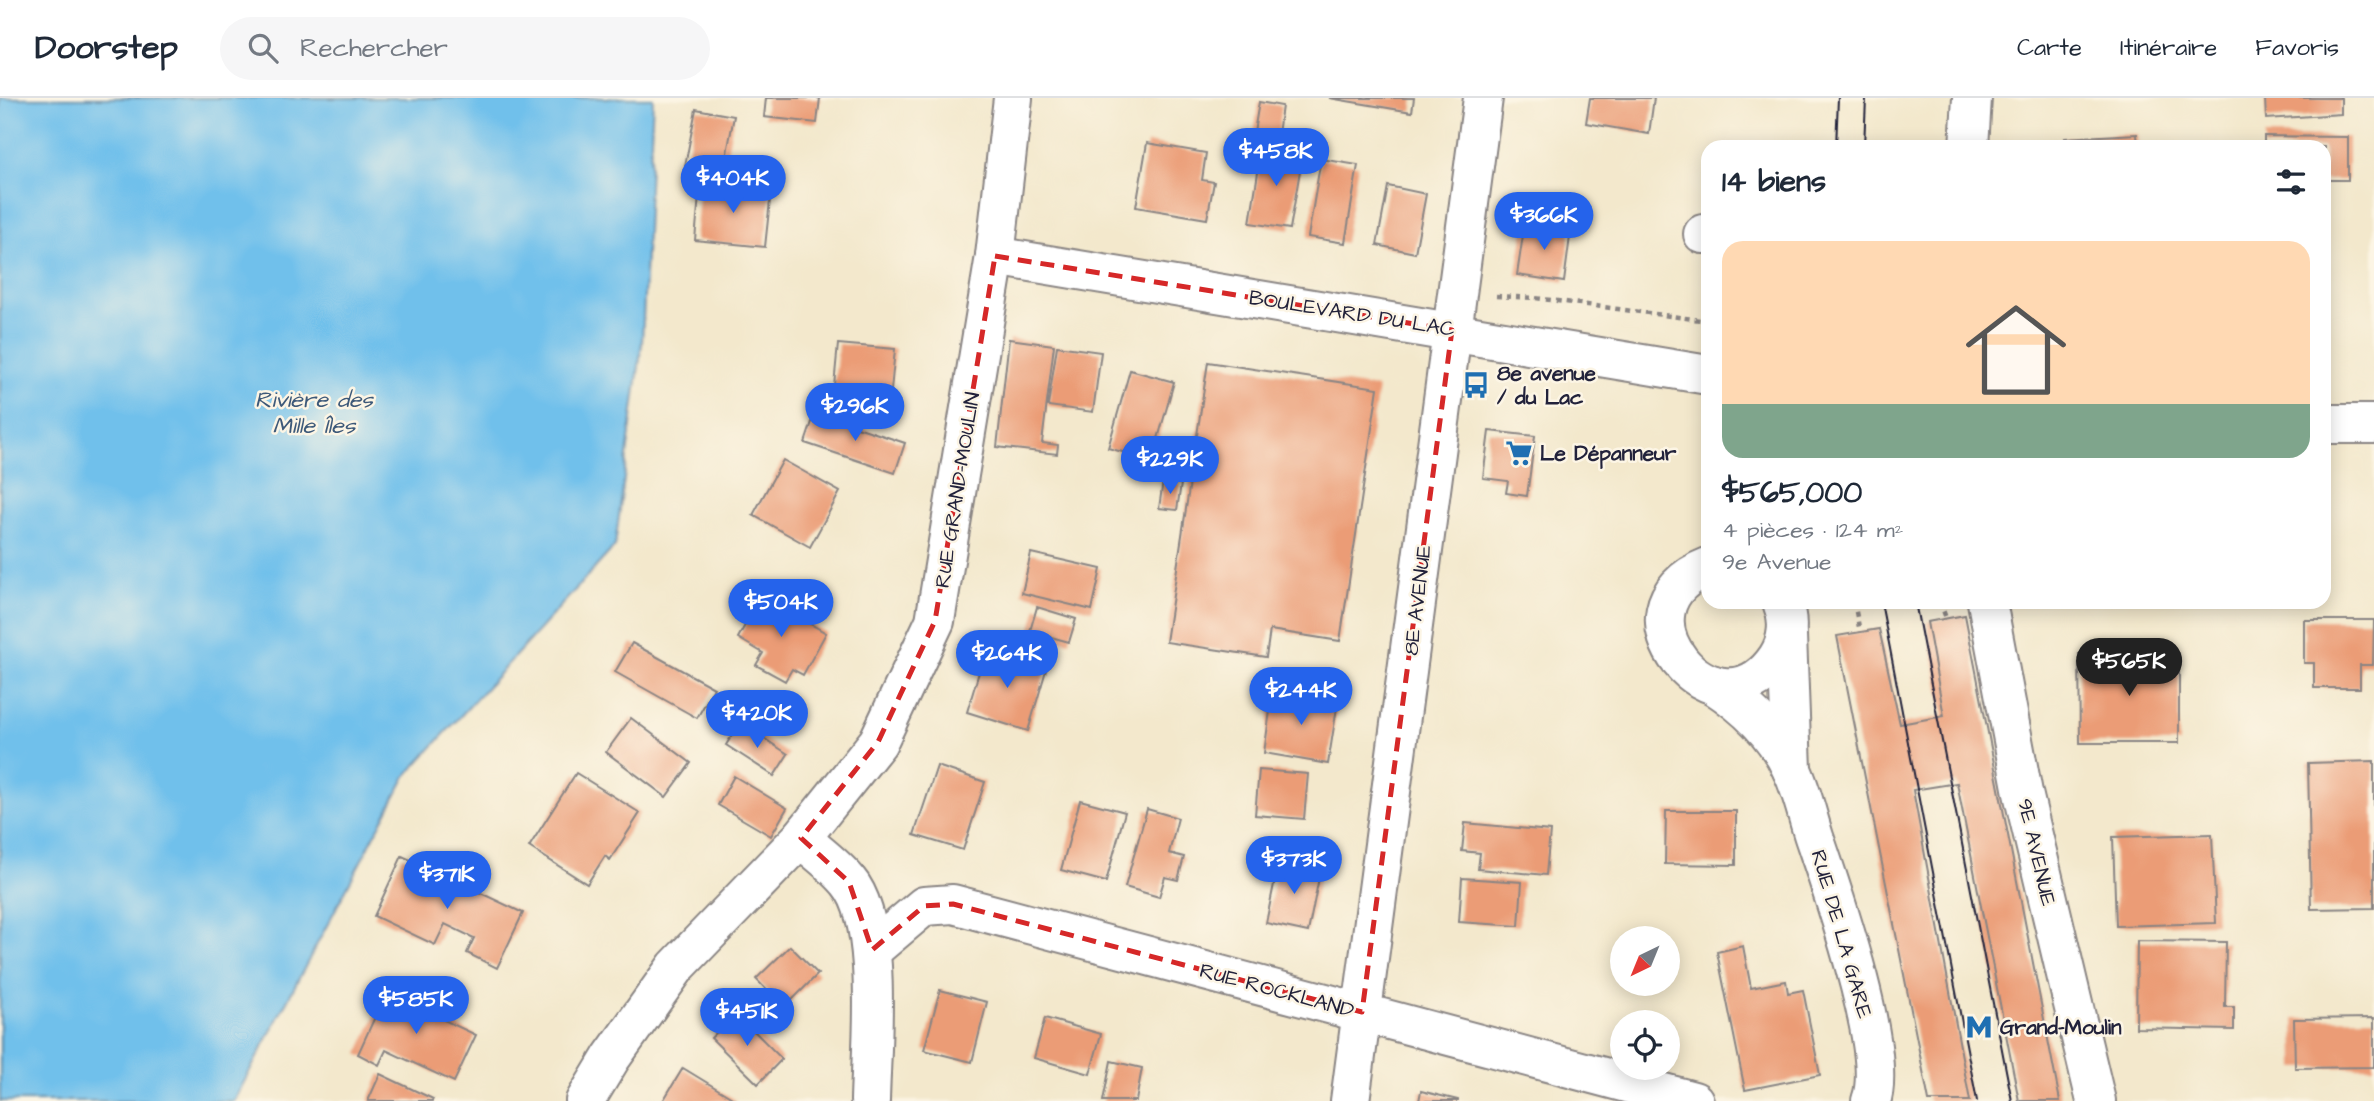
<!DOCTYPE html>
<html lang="fr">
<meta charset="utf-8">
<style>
:root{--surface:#fff;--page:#f6f6f7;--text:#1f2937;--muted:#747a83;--line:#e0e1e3;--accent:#2563eb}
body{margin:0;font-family:"Architects Daughter",sans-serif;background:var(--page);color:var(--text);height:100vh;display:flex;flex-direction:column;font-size:26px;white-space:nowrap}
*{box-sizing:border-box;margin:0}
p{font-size:23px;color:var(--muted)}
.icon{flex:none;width:38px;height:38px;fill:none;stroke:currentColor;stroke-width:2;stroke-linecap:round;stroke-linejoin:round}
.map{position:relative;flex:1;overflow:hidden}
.drawer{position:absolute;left:1701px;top:42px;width:630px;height:469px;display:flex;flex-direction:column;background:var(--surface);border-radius:21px;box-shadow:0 4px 18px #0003}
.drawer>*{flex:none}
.needle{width:46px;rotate:223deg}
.buttons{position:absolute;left:1610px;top:828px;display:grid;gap:14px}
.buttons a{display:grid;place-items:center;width:70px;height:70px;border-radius:50%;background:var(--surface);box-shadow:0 4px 18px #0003;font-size:35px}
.price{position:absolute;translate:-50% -60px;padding:0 16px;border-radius:24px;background:var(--accent);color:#fff;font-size:23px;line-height:46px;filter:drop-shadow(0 2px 4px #0008)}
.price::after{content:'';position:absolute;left:50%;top:42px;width:21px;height:16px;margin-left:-10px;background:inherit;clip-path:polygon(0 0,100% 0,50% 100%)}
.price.active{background:#222;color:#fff}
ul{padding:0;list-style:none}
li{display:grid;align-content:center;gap:14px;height:371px;padding:0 21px}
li+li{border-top:2px solid var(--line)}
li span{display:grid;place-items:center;height:217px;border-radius:21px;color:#555}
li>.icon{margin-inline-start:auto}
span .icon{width:126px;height:126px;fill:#fffc;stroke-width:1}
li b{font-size:30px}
h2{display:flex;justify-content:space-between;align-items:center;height:84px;padding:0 21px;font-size:30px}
header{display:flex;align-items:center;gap:42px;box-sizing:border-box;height:98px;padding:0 35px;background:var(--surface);border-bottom:2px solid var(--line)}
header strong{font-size:33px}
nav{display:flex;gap:38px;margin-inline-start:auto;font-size:24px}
.search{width:490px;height:63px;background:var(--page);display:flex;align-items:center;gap:18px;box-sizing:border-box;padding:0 24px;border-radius:38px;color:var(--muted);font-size:26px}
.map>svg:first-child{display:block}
.water{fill:#70c0eb;stroke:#497193;stroke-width:2}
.building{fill:#eb9c76}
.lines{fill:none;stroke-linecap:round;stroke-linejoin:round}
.minor-casing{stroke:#8a8584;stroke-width:42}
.path{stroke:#8a8584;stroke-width:4.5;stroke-dasharray:5 5;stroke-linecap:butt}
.minor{stroke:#fff;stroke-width:38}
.tram{stroke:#22223b;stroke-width:2}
.marked{fill:none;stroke:#d62828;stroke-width:5;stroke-dasharray:14 9;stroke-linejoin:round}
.labels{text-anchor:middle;stroke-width:5;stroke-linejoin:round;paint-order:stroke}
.street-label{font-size:21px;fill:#22223b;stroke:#fcf5e5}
.poi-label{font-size:21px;font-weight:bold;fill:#22223b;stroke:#fcf5e5;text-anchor:start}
.water-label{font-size:23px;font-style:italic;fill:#3d5979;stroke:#fcf5e5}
</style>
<header>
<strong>Doorstep</strong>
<div class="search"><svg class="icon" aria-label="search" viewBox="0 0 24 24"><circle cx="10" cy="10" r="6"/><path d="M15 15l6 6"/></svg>Rechercher</div>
<nav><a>Carte</a><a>Itinéraire</a><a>Favoris</a></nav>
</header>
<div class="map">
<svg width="2374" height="1003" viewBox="0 0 2374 1003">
<rect width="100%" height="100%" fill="#fcf5e5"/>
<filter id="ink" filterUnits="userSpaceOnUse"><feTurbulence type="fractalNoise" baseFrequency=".0143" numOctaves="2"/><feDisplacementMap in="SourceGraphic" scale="14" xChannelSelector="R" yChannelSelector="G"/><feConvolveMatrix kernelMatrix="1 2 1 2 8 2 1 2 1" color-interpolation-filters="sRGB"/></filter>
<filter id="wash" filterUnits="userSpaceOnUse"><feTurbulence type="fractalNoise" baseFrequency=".00686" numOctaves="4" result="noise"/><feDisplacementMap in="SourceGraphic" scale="28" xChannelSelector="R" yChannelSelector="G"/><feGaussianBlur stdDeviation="1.57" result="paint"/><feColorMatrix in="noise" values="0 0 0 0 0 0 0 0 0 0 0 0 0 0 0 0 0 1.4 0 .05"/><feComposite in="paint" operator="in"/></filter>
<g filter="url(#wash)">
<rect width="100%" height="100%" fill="#f3e8cc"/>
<polygon class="water" points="0,0 653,0 642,245 615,448 406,678 234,1003 0,1003"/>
<g id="blocks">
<g class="building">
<polygon points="766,0 820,0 817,25 764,19"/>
<polygon points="1329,0 1414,0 1412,14"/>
<polygon points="1590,0 1654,0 1649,36 1586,25"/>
<polygon points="2265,0 2341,0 2341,16 2266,21"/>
<polygon points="1259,4 1282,8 1277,43 1253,40"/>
<polygon points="696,11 734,18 723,76 685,68"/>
<polygon points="2137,36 2138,49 2066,49 2065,40"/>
<polygon points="2264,38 2348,39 2348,82 2324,82 2324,49 2264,49"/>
<polygon points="1147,45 1206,55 1202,82 1214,84 1207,121 1136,109"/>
<polygon points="1262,49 1303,55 1290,131 1250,125"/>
<polygon points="1321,61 1358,67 1345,145 1308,139"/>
<polygon points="700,86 771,93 765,149 695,142"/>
<polygon points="1388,88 1426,96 1415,155 1377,147"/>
<polygon points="1525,124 1571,131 1564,184 1517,177"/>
<polygon points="1009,241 1054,247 1042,345 1058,347 1057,356 997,349"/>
<polygon points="838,246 895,251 890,303 833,298"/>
<polygon points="1057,248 1101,254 1093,314 1048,308"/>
<polygon points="1208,264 1378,290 1340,543 1270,532 1266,559 1166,544"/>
<polygon points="1130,272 1174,284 1152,362 1108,350"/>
<polygon points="815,315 905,345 895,375 805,345"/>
<polygon points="1489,333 1535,338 1527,398 1506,395 1508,383 1483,380"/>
<polygon points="783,362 840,394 810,449 753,417"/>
<polygon points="1163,383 1181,386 1177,412 1159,410"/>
<polygon points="1031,455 1101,471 1092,512 1022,495"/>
<polygon points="761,498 826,535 803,577 792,571 785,583 756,567 763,555 738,540"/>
<polygon points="1037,509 1076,521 1069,544 1030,533"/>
<polygon points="1965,517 2060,1003 2019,1003 1957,685 1913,692 1970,1003 1929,1003 1837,538 1879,531 1900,626 1944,618 1927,524"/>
<polygon points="2304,522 2374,522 2373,567 2360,567 2360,590 2314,590 2314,565 2304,565"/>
<polygon points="632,545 714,590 697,620 615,574"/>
<polygon points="986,551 1047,569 1028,633 967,614"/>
<polygon points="2079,556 2179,556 2179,645 2080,645"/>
<polygon points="1273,592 1338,603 1328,666 1264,655"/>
<polygon points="631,620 691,665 666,699 606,654"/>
<polygon points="740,625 788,656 774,678 726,647"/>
<polygon points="2374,663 2374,810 2311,811 2308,665"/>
<polygon points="937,668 985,684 963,752 914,737"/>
<polygon points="1259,672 1308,676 1304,721 1255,717"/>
<polygon points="576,675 640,715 610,762 605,758 587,786 529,749"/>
<polygon points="734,678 787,710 771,738 718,707"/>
<polygon points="1080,702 1125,714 1106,784 1061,772"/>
<polygon points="1147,711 1178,720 1169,755 1184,759 1178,782 1165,779 1159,799 1125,789"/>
<polygon points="1666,713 1736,713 1736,767 1665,766"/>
<polygon points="1465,725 1550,733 1546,777 1478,771 1480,755 1462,753"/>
<polygon points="2212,736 2216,825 2116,828 2113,739"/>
<polygon points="402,758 523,815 497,870 467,855 474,840 445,826 435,847 374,818"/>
<polygon points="1279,762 1321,770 1308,834 1266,825"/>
<polygon points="1462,780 1522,784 1519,828 1459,824"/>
<polygon points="2137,843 2226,844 2225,909 2234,909 2234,932 2136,930"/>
<polygon points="790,848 818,876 784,910 756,881"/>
<polygon points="1743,848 1751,890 1786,883 1788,895 1803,892 1820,977 1745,992 1717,854"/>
<polygon points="390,886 420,900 416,909 476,937 454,984 386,952 379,967 358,956"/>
<polygon points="940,892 987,904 972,964 924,952"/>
<polygon points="736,915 782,961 758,986 711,940"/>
<polygon points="1045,920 1101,936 1090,976 1034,960"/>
<polygon points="2374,920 2374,969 2295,970 2294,921"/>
<polygon points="1111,963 1142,970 1136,1003 1103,1003"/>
<polygon points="683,970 737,1003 663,1003"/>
<polygon points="380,976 433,1001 432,1003 368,1003"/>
<polygon points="1421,993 1458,1002 1458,1003 1419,1003"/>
</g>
</g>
</g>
<g filter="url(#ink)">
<use href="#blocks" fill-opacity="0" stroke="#8a8584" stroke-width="2"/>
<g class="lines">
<defs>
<g id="minor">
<polyline points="1969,49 1972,0"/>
<polyline points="1703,136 1708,136"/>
<polyline points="995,158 1708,277"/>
<polyline points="2324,326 2374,326"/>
<path d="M1708 469C1602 510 1717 649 1777 560 1788 544 1790 522 1782 504"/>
<polyline points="1987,504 2023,695 2096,1003"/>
<polyline points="1787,537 1792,672"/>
<path d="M1714 587C1746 608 1776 636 1792 672 1802 693 1807 717 1814 739 1832 792 1889 955 1871 1003"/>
<path d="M801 740C816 754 835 767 848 783 884 825 871 948 870 1003"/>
<polyline points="872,852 924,808 953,806 1694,1003"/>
<polyline points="585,1003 611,960 676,869 801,740 878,644 935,523 995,158 1013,0"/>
<polyline points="1350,1003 1483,0"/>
</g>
</defs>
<use href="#minor" class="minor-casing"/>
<g class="path">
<polyline points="1496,198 1535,200 1708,223"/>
<polyline points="1854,504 1860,534"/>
<polyline points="1940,504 1946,520"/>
</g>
<use href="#minor" class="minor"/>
<g class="tram">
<polyline points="1836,49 1838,0"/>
<polyline points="1864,49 1866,0"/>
<polyline points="1881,504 1977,1003"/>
<polyline points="1915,504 2012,1003"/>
</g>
</g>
</g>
<path class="marked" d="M995 158 1452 232 1362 914 953 806 924 808 872 852 849 784 801 740 878 644 935 523Z"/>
<defs>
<symbol id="bus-bare" viewBox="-9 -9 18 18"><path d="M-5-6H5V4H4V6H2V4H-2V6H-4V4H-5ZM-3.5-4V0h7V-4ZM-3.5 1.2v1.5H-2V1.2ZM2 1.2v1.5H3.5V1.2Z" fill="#1f6fb2" stroke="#fcf5e5" stroke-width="2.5" paint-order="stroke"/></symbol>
<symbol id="supermarket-bare" viewBox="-9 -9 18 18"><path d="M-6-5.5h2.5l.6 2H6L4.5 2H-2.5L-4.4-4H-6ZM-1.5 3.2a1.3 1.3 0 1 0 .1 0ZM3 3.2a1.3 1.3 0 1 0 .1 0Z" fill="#1f6fb2" stroke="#fcf5e5" stroke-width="2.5" paint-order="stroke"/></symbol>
<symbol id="metro-bare" viewBox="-9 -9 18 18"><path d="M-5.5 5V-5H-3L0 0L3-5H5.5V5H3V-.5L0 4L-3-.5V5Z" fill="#1f6fb2" stroke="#fcf5e5" stroke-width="2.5" paint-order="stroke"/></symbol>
</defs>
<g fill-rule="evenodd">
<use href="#bus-bare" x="1457" y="268" width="38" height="38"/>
<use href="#supermarket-bare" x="1500" y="336" width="38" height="38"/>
<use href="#metro-bare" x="1960" y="910" width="38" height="38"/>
</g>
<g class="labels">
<g class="street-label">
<text transform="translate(1352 215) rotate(9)" y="7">BOULEVARD DU LAC</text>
<text transform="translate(957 392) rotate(-81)" y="7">RUE GRAND-MOULIN</text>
<text transform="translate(1417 502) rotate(-83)" y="7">8E AVENUE</text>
<text transform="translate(2037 754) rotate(77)" y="7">9E AVENUE</text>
<text transform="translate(1842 836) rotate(74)" y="7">RUE DE LA GARE</text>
<text transform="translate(1277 892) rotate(15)" y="7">RUE ROCKLAND</text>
</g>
<g class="poi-label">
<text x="1497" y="282">8e avenue<tspan x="1497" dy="24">/ du Lac</tspan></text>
<text x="1540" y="362">Le Dépanneur</text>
<text x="2000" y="936">Grand-Moulin</text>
</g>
<g class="water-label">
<text x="314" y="309">Rivière des<tspan x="314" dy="26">Mille Îles</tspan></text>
</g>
</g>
</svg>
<div class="buttons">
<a><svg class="needle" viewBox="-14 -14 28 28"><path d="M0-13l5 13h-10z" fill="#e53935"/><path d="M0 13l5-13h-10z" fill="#747a83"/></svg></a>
<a><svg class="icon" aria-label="locate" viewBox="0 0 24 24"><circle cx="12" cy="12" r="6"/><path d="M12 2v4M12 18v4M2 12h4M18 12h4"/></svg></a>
</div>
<b class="price" style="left:1276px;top:90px">$458K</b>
<b class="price" style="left:733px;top:117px">$404K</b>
<b class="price" style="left:1544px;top:154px">$366K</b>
<b class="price" style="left:855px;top:345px">$296K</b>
<b class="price" style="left:1170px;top:398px">$229K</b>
<b class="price" style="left:781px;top:541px">$504K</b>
<b class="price" style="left:1007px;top:592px">$264K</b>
<b class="price active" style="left:2129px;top:600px">$565K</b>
<b class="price" style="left:1301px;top:629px">$244K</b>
<b class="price" style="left:757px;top:652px">$420K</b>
<b class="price" style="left:1294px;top:798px">$373K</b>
<b class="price" style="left:447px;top:813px">$371K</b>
<b class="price" style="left:416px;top:938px">$585K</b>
<b class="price" style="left:747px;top:950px">$451K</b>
<section class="drawer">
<h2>14 biens<svg class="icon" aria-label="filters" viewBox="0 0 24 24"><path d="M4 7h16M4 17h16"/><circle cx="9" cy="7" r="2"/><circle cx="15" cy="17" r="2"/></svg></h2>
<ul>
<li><span style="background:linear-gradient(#ffd9b3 75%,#7fa58c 0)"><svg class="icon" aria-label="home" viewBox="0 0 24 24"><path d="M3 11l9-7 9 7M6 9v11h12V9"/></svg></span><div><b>$565,000</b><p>4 pièces · 124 m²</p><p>9e Avenue</p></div></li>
</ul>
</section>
</div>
